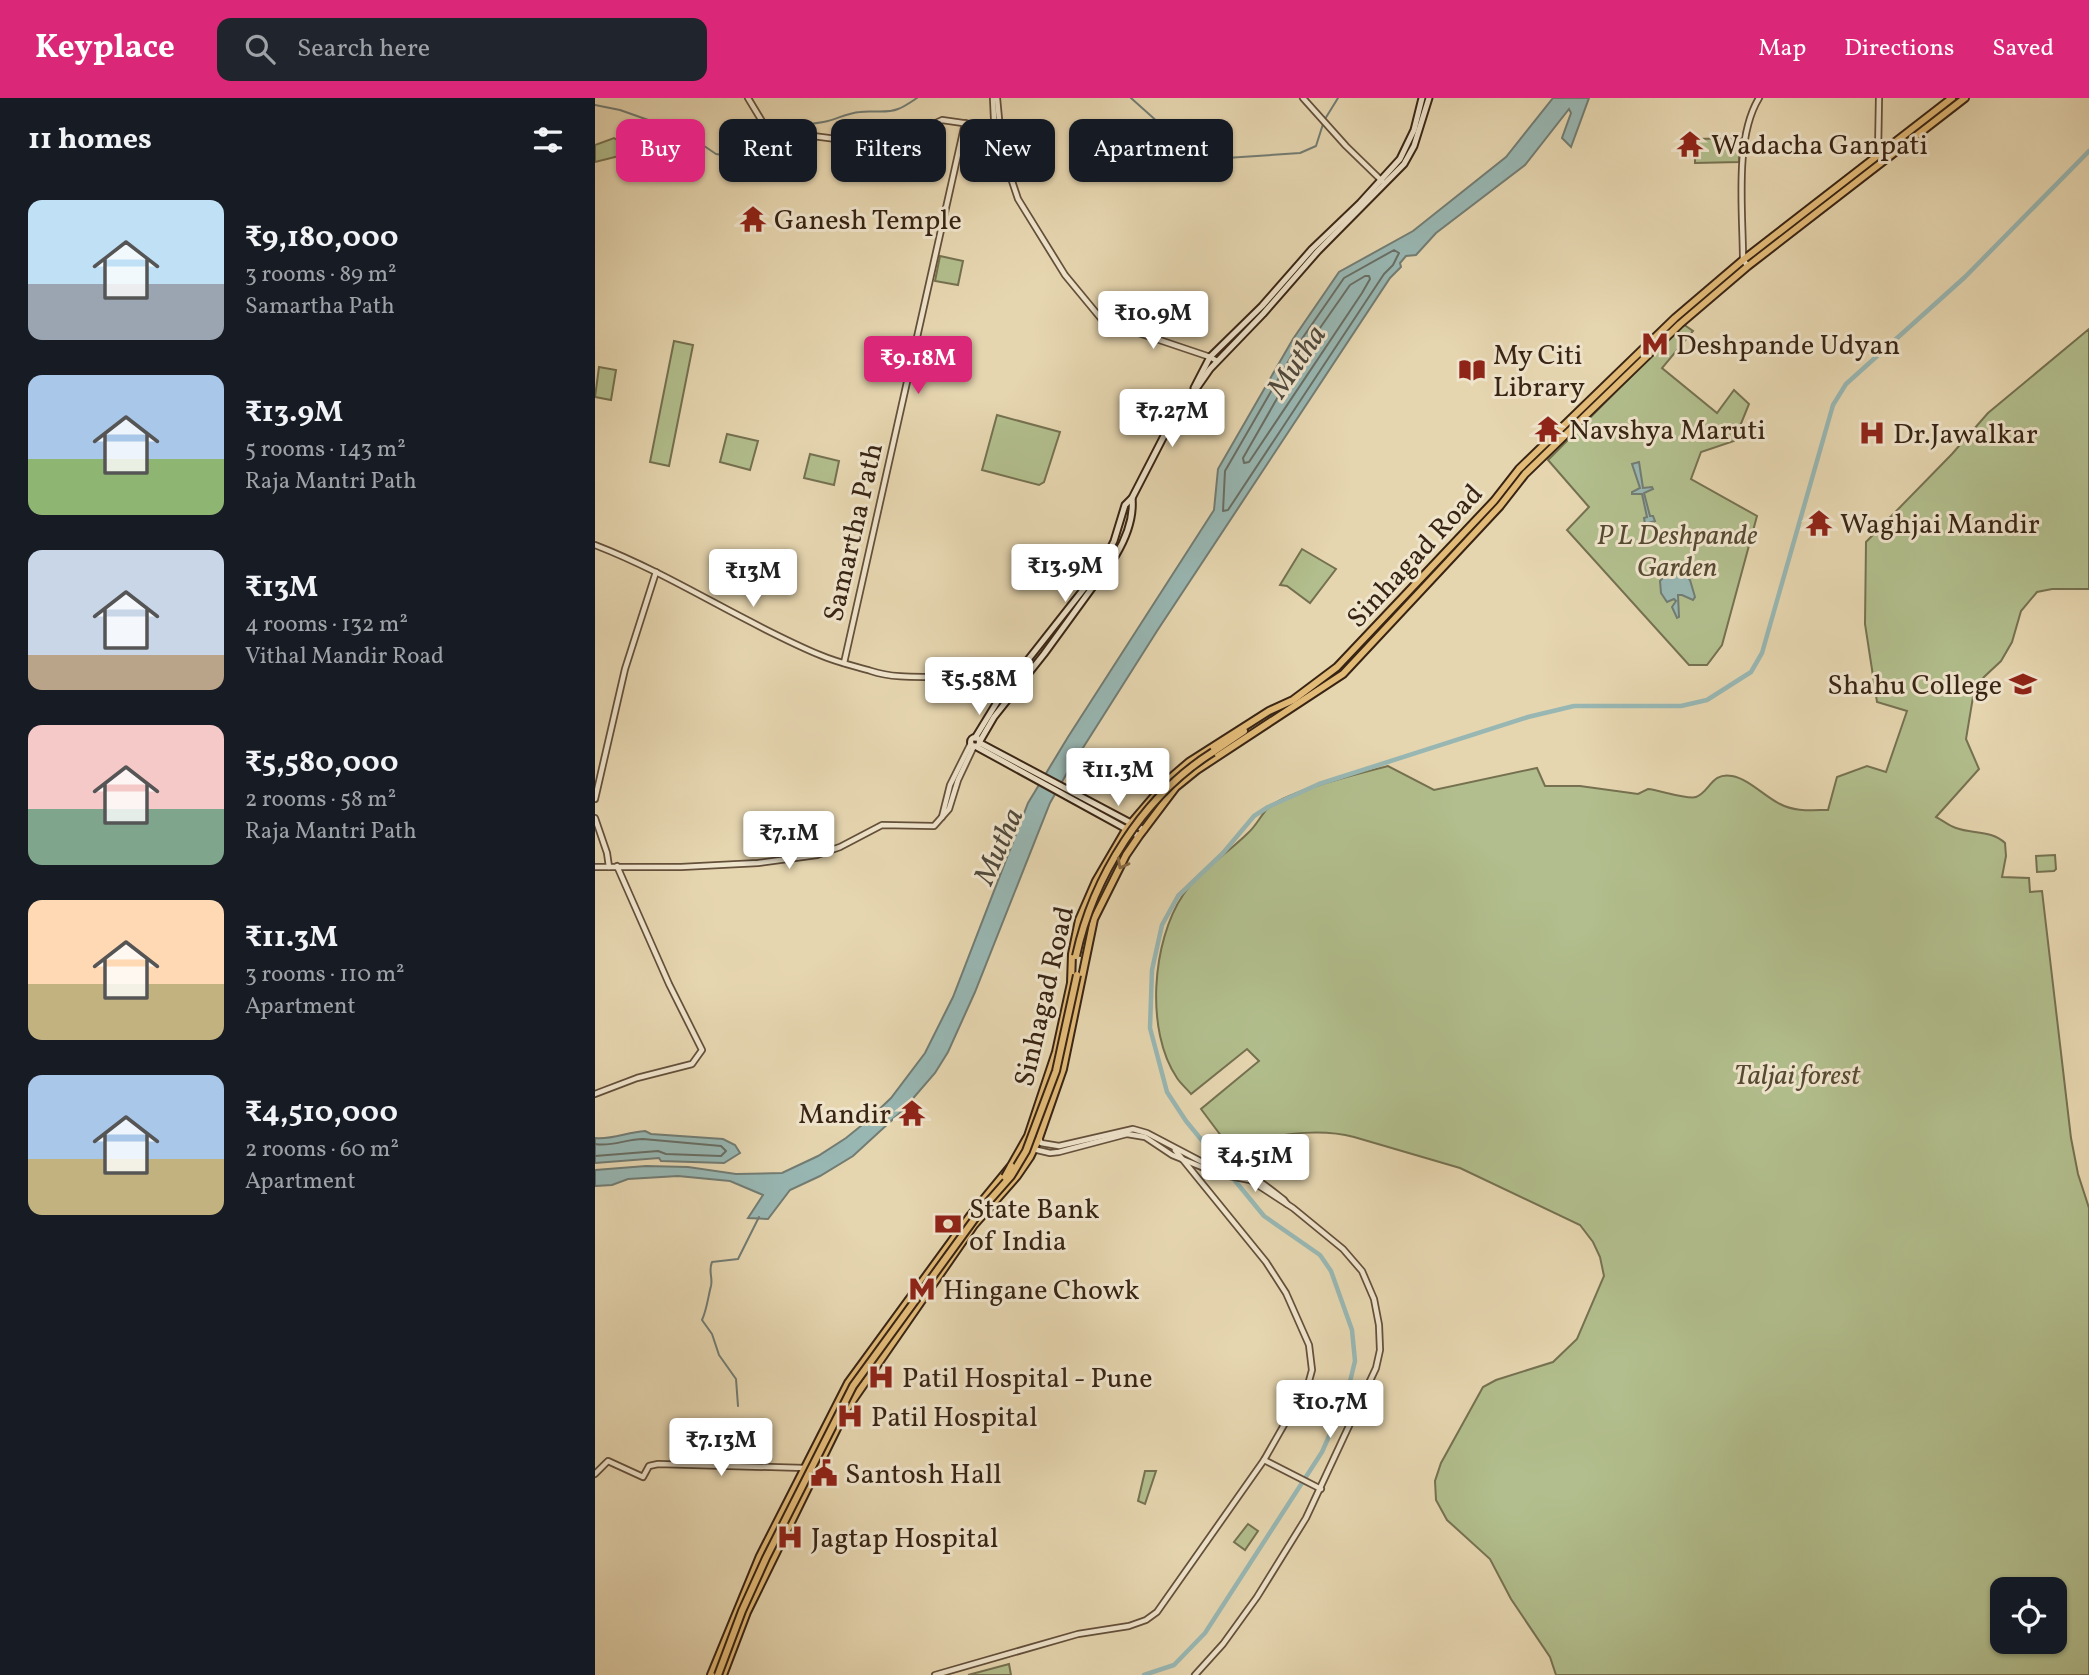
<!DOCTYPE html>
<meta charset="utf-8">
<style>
:root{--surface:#171b24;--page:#20242c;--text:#f1f3f6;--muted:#9ea1a6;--accent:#db2777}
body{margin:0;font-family:Vollkorn,serif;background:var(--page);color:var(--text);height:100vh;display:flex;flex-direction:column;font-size:26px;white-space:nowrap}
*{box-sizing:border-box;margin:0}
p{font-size:23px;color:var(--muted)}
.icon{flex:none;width:38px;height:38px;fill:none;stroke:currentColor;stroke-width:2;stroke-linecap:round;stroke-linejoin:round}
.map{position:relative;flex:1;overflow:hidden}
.details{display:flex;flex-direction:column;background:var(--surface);width:595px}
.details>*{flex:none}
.banner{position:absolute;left:21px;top:21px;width:665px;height:63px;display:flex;gap:14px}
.buttons{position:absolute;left:1395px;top:1479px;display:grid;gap:14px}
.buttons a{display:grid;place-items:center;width:77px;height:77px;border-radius:14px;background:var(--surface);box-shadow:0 2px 5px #0004;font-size:35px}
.price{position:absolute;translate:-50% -60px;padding:0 16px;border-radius:7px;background:#fff;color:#222;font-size:23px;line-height:46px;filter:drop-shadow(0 2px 4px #0008)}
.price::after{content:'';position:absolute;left:50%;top:42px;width:21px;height:16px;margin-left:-10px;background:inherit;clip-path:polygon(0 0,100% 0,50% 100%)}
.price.current{background:var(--accent);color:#fff}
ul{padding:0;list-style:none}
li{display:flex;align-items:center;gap:21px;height:175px;padding:0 28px}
li span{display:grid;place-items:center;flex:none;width:196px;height:140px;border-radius:14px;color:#555}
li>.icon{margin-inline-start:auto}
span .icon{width:84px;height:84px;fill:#fffc;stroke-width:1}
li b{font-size:30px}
h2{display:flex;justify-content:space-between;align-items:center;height:84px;padding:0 28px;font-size:30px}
.tag{padding:0 24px;border-radius:14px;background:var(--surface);box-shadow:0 2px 5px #0004;font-size:24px;line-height:63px}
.tag.current{background:var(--accent);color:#fff}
header{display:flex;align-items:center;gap:42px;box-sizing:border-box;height:98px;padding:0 35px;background:var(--accent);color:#fff}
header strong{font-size:33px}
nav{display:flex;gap:38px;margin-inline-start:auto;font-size:24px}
.search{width:490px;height:63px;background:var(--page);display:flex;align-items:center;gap:18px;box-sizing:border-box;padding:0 24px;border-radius:14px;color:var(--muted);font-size:26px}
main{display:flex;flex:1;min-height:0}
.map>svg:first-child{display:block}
.green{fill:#b2be8d;stroke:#757150;stroke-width:2;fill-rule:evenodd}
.water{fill:#98b7b3;stroke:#727c73;stroke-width:2}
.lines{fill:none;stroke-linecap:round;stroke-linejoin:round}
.shore{stroke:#686e64;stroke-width:2}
.stream{stroke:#727c73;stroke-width:2}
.canal{stroke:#98b7b3;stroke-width:4.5}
.tertiary-casing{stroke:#64503b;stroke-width:8}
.secondary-casing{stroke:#382414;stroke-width:9}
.primary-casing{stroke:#382414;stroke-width:10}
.tertiary{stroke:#efe4cc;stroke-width:4.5}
.secondary{stroke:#efe4cc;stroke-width:5}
.primary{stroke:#e3bb78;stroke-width:6}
.primary-bridge-casing{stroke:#382414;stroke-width:10;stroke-linecap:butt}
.primary-bridge{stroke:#e3bb78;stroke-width:6}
.oneway{stroke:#856841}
.labels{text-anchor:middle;stroke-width:6;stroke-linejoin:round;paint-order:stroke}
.poi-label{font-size:28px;fill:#382414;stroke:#efe4cc;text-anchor:start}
.street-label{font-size:28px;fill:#382414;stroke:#efe4cc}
.park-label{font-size:28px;font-style:italic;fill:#564a32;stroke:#efe4cc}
.water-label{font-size:30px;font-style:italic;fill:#50493c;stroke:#efe4cc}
</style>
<header>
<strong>Keyplace</strong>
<div class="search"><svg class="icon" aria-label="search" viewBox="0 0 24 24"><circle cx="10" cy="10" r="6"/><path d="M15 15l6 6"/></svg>Search here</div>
<nav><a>Map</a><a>Directions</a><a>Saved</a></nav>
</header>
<main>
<section class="details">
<h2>11 homes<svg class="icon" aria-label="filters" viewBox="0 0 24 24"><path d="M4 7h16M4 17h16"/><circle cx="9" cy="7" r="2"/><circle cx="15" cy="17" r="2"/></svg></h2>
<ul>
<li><span style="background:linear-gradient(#bfe0f5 60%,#9aa5b1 0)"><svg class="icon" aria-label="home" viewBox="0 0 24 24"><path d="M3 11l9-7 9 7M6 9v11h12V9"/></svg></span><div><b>₹9,180,000</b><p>3 rooms · 89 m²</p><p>Samartha Path</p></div></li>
<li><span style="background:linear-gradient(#a9c7e8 60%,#8fb573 0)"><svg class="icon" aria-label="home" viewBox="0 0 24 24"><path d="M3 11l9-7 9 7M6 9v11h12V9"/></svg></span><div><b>₹13.9M</b><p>5 rooms · 143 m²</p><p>Raja Mantri Path</p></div></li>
<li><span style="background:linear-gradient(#c9d6e8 75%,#b9a48a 0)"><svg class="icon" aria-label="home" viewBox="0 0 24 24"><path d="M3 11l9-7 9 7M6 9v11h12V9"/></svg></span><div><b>₹13M</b><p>4 rooms · 132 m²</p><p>Vithal Mandir Road</p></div></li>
<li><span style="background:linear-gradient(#f6c9c9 60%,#7fa58c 0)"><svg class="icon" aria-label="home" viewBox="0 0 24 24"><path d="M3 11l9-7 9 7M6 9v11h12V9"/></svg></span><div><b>₹5,580,000</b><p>2 rooms · 58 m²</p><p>Raja Mantri Path</p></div></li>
<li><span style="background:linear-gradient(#ffd9b3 60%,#c2b280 0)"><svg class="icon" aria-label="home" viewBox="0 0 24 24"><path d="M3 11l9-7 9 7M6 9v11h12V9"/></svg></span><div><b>₹11.3M</b><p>3 rooms · 110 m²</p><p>Apartment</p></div></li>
<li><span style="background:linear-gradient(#a9c7e8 60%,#c2b280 0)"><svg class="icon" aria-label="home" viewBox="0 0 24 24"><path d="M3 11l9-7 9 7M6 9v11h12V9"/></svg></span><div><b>₹4,510,000</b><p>2 rooms · 60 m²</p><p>Apartment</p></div></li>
</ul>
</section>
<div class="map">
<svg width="1494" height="1577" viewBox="0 0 1494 1577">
<rect width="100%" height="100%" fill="#e6d6b0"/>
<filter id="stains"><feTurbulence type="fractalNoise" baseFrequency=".00286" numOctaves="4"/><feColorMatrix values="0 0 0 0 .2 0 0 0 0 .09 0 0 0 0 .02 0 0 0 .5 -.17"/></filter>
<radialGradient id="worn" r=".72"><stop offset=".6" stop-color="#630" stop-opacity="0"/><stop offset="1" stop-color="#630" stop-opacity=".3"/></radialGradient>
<g class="green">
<polygon points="19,40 40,54 0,64 0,47"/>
<polygon points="1145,40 1144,64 1100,65 1100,41"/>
<polygon points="345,158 368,163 363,187 340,183"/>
<polygon points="1088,226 1098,233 1067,270 1122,315 1139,292 1154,306 1139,343 1106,354 1096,381 1162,418 1127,547 1112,567 1094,567 972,432 994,409 953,362"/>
<path d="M1494 231V491H1457L1442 494 1426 513 1417 544 1406 563 1389 579 1379 593 1371 641 1384 671 1341 719C1347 722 1354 728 1361 730 1377 736 1397 732 1410 745L1411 758 1407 779 1434 780 1435 794 1447 793 1476 1040 1483 1076 1494 1110V1577H961L955 1559 916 1501 895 1461 852 1422 841 1402 840 1383 846 1365 888 1289 901 1282 958 1264 982 1241 1009 1178 1005 1159 998 1144 985 1127 865 1070 759 1039C721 1029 672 1037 636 1051L606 1011 664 963 652 951 596 996C592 991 586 986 582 980 550 933 557 843 588 797 604 773 633 755 653 735 661 728 666 717 673 710 692 693 766 675 793 668L839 692 942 670 950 688H985L1043 696 1053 691C1064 692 1093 702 1101 699 1115 694 1116 674 1137 678 1154 681 1170 699 1185 706 1200 714 1217 712 1233 712L1242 679 1272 668 1291 674 1312 613 1282 604 1270 526 1271 444 1357 356 1393 315ZM1460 1491V1544H1407V1491Z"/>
<polygon points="79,243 98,247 74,368 55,364"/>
<polygon points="4,269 21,272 16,302 0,299"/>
<polygon points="402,317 465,334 449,384 444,387 387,372"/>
<polygon points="132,336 163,343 155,372 125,364"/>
<polygon points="215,356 244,363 239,387 209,380"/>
<polygon points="707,451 741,471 715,505 692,488 685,487"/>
<polygon points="1460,757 1461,771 1459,773 1442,774 1441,758"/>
<polygon points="550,1373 561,1373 550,1406 543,1403"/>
<polygon points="653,1426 663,1433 650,1452 639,1444"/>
<polygon points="414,1566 416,1577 373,1577"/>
</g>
<g class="water">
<polygon points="958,0 994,0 976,49 967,40 976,15 974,11 930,67 841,135 821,157 811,158 805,165 806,169 795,180 562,533 472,675 455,705 380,894 353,954 340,975 308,1012 258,1058 225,1078 195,1092 173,1121 153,1120 168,1097 135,1083 83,1078 33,1081 17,1087 0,1088 0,1072 51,1068 93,1069 141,1076 187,1075 223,1058 251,1040 272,1023 296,1000 330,955 358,899 433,705 473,639 619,412 623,371 698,241 744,174 818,133 911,59"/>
<polygon points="1044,364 1048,390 1057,389 1058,391 1049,395 1055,418 1058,418 1060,423 1050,426 1049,420 1052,419 1047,396 1037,396 1037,394 1045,390 1037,366"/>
<polygon points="1087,473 1095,482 1100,499 1098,502 1087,497 1083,497 1084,519 1082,520 1077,509 1081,503 1079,501 1072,504 1066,495 1065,483 1072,475 1077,478"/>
<path d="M50 1033 56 1036 128 1041 140 1047 145 1055 129 1065 66 1063 64 1060 0 1065V1040C17 1042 32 1034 50 1033Z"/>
</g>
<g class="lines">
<g class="shore">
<polygon points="799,152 804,155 798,167 789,176 633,412 628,413 630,373 704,245 749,180"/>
<polygon points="770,178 774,178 775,181 767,195 654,364 649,365 648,360 711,250 755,187"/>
<path d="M0 1046C17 1049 31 1041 48 1041L126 1048 131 1053 126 1058 71 1056 63 1053 0 1058"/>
</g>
<g class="stream">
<polyline points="536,0 574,34 616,61 705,55 721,48 728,26"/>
<path d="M0 7 25 12 90 35 121 56 128 57 159 50C178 21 205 30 233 23 244 20 253 15 265 14 277 12 291 16 303 11 309 9 316 4 322 0"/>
<polyline points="730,21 743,0"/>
<path d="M143 1308 141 1281 124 1257 117 1236 107 1222C112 1211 113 1199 116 1188 118 1179 113 1173 117 1164L143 1161 164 1119"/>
</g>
<polyline class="canal" points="549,1577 579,1567 610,1535 727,1354 751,1300 760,1263 757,1232 736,1173 725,1157 669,1118 591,1023 572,994 555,930 557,872 567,827 583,798 628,755 659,718 673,709 724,686 933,619 979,608 1086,608 1112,602 1156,574 1167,555 1238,307 1251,286 1370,179 1494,53"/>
<defs>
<g id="tertiary">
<polyline points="153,0 182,48 210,37 265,44 284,42 311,29 330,30 347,22 403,30"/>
<polyline points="398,0 399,21 407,53 423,101 470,177 508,223 615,259 622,263"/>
<polyline points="708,0 751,48 787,83"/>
<polyline points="401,26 404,21 402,0"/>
<polyline points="1283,56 1284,0"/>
<path d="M1153 168 1148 162C1148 114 1139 41 1164 0"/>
<path d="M0 447C78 477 148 525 225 557 241 564 259 568 276 573 321 588 376 566 416 596"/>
<polyline points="249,565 370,25"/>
<polyline points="0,701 30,571 61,474"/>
<polyline points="347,719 355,687 376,645"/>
<polyline points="0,720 12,755 14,769"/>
<polyline points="0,769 86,769 163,765 222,757 245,749 287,727 339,728 354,711 363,682 379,648"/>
<polyline points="0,996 42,980 97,966 107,952 74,886 22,768"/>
<path d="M444 1040 446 1045 464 1048 538 1031 552 1035 613 1067C623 1071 631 1071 641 1073 659 1077 675 1091 689 1102L692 1106"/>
<polyline points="438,1051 455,1055 464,1054 532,1036 550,1039 577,1057 624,1076 655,1082 698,1110 748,1151 767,1173 779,1201 784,1227 785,1252 781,1270 711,1420 662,1499 628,1546 600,1577"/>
<polyline points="669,1362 726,1391"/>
<polyline points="0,1376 13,1363 48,1379 54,1368 63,1366 210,1370"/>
<polyline points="340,1577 483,1536 534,1528 551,1522 562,1514 669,1362 714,1283 717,1272 714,1247 691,1195 671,1164 580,1052"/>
</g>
<g id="secondary">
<polyline points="599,290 615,259 667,208 717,151 765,105 805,61 819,32 827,0"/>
<circle cx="380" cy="644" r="4.5"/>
<polyline points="380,640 410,591 506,469 519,443 530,407 537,400 571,334 615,271 668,216 723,153 809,66 819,48 834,0"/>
<path d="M385 643 399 619 449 556 521 457C531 440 539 420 537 400"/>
<polyline points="385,645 549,732"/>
<polyline points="380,648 544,738"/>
</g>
<g id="primary">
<polyline points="618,654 649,633"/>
<polyline points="116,1577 165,1458 253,1285 375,1118 416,1068 433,1038 461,954 476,885 477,856 484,822 501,783 532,730 573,682 594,664 674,613 698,602 742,569 899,403 924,371 1080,220 1148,162 1357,0"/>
<polyline points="128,1577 152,1514 251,1312 379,1127 422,1078 435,1059 444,1040 468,971 499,821 531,757 544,738 581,689 602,672 748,576 905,408 930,376 1085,226 1153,168 1370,0"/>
</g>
</defs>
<use href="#tertiary" class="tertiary-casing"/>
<use href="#secondary" class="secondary-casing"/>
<use href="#primary" class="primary-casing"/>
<use href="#tertiary" class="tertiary"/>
<use href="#secondary" class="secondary"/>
<use href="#primary" class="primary"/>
<defs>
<g id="primary-bridge">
<path d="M481 858C498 779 548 698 618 654"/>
<polyline points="410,1079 416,1068"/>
<polyline points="123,1577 147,1513 171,1460 258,1288 386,1112 416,1078 431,1053 461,973 482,877"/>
</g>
</defs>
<use href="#primary-bridge" class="primary-bridge-casing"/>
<use href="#primary-bridge" class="primary-bridge"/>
</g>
<defs><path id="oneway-chevron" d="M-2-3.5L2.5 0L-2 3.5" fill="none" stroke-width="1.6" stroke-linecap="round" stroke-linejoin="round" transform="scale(1.75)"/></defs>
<use class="oneway" href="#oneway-chevron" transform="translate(527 766) rotate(118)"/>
<defs>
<symbol id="temple-bare" viewBox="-9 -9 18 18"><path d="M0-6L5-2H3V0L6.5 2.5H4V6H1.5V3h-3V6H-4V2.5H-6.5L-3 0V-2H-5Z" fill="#8f2418" stroke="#efe4cc" stroke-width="2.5" paint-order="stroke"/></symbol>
<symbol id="metro-bare" viewBox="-9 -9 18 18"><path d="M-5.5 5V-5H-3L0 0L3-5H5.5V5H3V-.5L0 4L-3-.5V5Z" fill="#8f2418" stroke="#efe4cc" stroke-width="2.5" paint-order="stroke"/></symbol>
<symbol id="library-bare" viewBox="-9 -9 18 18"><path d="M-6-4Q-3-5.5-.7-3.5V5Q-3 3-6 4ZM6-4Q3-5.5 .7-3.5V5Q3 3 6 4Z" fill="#8f2418" stroke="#efe4cc" stroke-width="2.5" paint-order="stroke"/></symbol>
<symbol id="hospital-bare" viewBox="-9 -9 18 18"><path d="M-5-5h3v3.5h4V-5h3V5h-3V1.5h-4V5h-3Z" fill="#8f2418" stroke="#efe4cc" stroke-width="2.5" paint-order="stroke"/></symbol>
<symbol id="university-bare" viewBox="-9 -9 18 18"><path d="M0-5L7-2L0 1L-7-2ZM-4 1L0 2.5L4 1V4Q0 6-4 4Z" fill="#8f2418" stroke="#efe4cc" stroke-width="2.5" paint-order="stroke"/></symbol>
<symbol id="bank-bare" viewBox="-9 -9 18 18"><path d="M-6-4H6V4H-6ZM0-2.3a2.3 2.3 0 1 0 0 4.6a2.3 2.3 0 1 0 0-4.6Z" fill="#8f2418" stroke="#efe4cc" stroke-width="2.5" paint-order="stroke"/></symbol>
<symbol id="civic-bare" viewBox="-9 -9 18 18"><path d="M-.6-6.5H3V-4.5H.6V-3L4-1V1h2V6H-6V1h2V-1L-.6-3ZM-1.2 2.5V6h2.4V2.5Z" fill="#8f2418" stroke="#efe4cc" stroke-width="2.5" paint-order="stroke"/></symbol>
</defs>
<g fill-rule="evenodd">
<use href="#temple-bare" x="1076" y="27" width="38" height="38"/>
<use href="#temple-bare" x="139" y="102" width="38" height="38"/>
<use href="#metro-bare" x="1041" y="227" width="38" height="38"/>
<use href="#library-bare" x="858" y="253" width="38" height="38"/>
<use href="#temple-bare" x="934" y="312" width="38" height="38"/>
<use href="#hospital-bare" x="1258" y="316" width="38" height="38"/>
<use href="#temple-bare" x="1205" y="406" width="38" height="38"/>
<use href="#university-bare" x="1409" y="567" width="38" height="38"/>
<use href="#temple-bare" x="298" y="996" width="38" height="38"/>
<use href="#bank-bare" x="334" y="1107" width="38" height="38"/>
<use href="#metro-bare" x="308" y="1172" width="38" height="38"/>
<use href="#hospital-bare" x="267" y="1260" width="38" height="38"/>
<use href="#hospital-bare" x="236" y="1299" width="38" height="38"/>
<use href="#civic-bare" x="210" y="1356" width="38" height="38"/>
<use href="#hospital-bare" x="176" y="1420" width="38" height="38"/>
</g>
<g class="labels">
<g class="poi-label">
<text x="1116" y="56">Wadacha Ganpati</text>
<text x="179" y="131">Ganesh Temple</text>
<text x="1081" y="256">Deshpande Udyan</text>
<text x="898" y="266">My Citi<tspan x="898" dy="32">Library</tspan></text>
<text x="974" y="341">Navshya Maruti</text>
<text x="1298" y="345">Dr.Jawalkar</text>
<text x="1245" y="435">Waghjai Mandir</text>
<text x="1407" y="596" text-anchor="end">Shahu College</text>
<text x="296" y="1025" text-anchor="end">Mandir</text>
<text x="374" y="1120">State Bank<tspan x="374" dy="32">of India</tspan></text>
<text x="348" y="1201">Hingane Chowk</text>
<text x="307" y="1289">Patil Hospital - Pune</text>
<text x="276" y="1328">Patil Hospital</text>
<text x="250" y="1385">Santosh Hall</text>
<text x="216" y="1449">Jagtap Hospital</text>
</g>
<g class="street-label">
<text transform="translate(257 434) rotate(-77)" y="10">Samartha Path</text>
<text transform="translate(819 457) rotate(-47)" y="10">Sinhagad Road</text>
<text transform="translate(448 898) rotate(-77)" y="10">Sinhagad Road</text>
</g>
<g class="park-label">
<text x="1082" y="446">P L Deshpande<tspan x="1082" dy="32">Garden</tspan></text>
<text x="1202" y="986">Taljai forest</text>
</g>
<g class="water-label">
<text transform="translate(701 263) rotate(-56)" y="10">Mutha</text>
<text transform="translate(403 748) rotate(-66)" y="10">Mutha</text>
</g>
</g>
<rect width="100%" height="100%" filter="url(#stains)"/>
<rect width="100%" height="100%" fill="url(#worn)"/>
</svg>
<div class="buttons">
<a><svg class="icon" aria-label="locate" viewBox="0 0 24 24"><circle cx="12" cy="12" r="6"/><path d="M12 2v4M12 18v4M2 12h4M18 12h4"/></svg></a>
</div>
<b class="price" style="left:558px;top:253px">₹10.9M</b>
<b class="price current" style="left:323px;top:298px">₹9.18M</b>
<b class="price" style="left:577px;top:351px">₹7.27M</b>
<b class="price" style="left:470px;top:506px">₹13.9M</b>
<b class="price" style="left:158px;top:511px">₹13M</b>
<b class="price" style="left:384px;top:619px">₹5.58M</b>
<b class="price" style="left:523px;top:710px">₹11.3M</b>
<b class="price" style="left:194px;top:773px">₹7.1M</b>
<b class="price" style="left:660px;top:1096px">₹4.51M</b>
<b class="price" style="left:735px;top:1342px">₹10.7M</b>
<b class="price" style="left:126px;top:1380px">₹7.13M</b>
<div class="banner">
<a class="tag current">Buy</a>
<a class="tag">Rent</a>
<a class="tag">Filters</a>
<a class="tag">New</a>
<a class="tag">Apartment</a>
</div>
</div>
</main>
